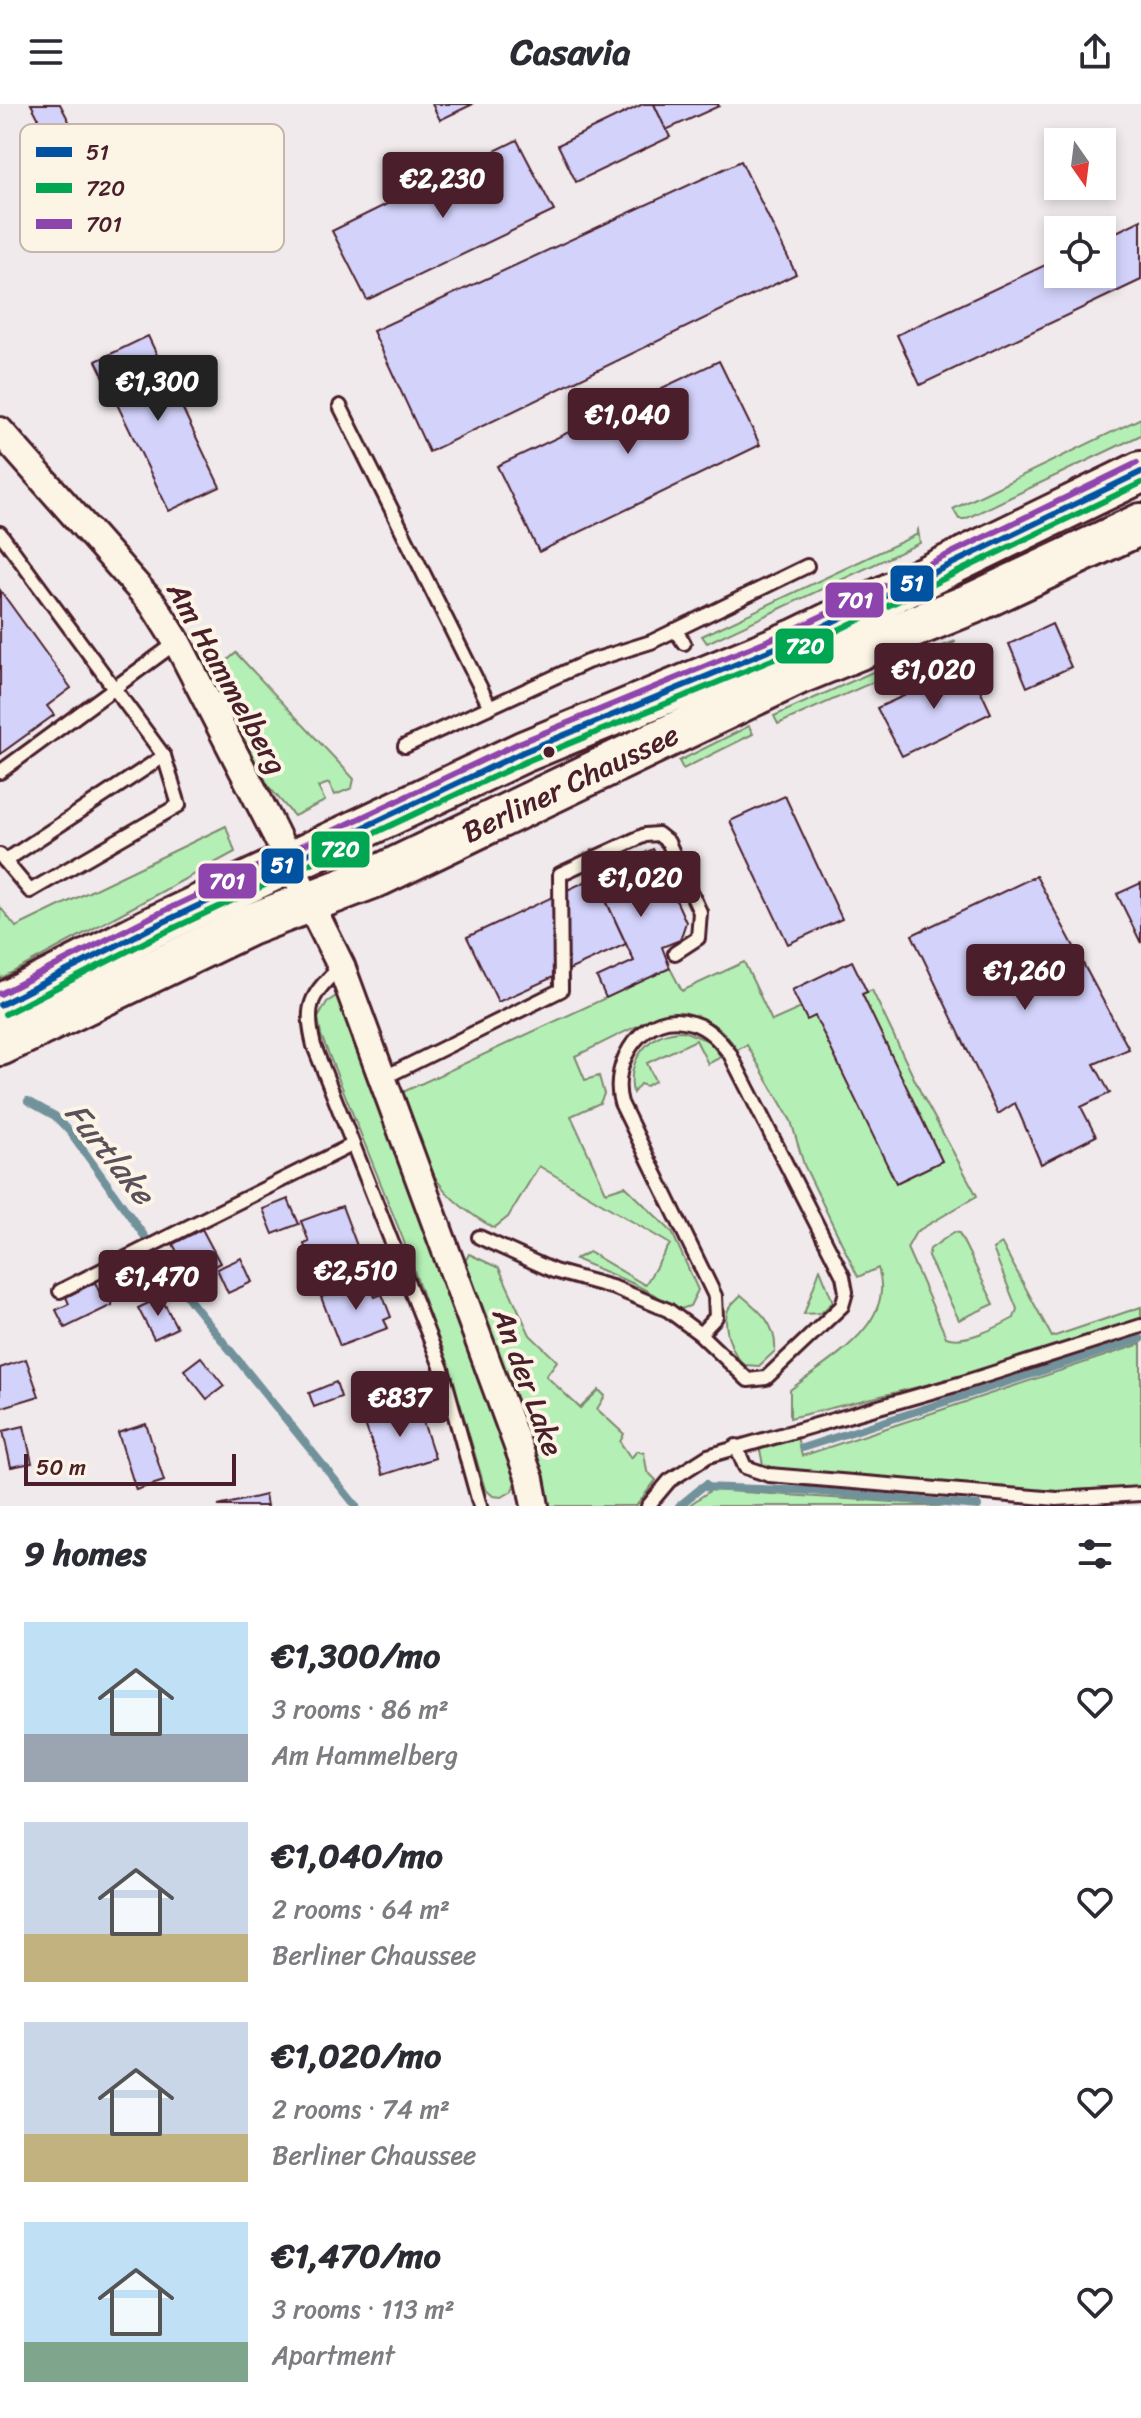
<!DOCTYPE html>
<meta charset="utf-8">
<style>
:root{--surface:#fff;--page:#f7f7f7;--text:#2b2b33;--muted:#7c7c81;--accent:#4a1f2b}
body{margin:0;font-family:Sriracha,sans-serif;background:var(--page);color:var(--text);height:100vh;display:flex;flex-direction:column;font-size:30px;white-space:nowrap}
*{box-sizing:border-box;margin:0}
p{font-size:26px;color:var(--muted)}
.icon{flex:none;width:44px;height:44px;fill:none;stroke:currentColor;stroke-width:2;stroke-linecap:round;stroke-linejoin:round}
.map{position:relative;height:1402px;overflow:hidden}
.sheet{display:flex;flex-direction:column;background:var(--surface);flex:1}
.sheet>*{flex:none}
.needle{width:52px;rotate:166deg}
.buttons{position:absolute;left:1044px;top:24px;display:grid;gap:16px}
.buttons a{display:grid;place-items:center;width:72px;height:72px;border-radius:0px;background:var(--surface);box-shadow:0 4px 12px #0003;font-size:40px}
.scale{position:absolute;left:24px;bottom:20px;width:212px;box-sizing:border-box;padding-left:8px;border:4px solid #4a1f2b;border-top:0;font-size:22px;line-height:28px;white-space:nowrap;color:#4a1f2b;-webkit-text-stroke:6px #fcf5e5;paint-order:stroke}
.price{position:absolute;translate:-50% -68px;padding:0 18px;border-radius:8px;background:var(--accent);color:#fff;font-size:26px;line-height:52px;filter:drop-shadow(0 2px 4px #0008)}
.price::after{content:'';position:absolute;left:50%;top:48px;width:24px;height:18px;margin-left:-12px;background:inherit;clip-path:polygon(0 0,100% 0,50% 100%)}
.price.selected{background:#222;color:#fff}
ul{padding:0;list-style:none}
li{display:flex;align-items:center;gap:24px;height:200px;padding:0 24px}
li span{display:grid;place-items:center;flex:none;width:224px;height:160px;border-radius:0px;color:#555}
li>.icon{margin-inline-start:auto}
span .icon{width:96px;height:96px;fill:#fffc;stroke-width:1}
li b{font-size:34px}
h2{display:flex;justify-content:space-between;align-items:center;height:96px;padding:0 24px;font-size:34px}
header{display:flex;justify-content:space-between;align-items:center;height:104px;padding:0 24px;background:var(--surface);font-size:36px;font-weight:700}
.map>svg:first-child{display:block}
.green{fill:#b4f0b5;stroke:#7f8870;stroke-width:2}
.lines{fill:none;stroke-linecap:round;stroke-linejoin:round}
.stream{stroke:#72929b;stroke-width:8}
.building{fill:#d3d2fb;stroke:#4a1f2b;stroke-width:2}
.lane-casing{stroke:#4a1f2b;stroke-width:18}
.street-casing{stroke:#4a1f2b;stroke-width:32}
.primary-casing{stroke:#4a1f2b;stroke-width:46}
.lane{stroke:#fcf5e5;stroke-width:12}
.street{stroke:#fcf5e5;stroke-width:26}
.primary{stroke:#fcf5e5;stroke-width:40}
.bus-1-casing{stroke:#fcf5e5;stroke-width:12}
.bus-2-casing{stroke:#fcf5e5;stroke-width:12}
.bus-3-casing{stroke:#fcf5e5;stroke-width:12}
.bus-1{stroke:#0152a1;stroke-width:6}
.bus-2{stroke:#00a651;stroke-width:6}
.bus-3{stroke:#8e44ad;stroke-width:6}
.bus-dot{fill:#4a1f2b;stroke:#fcf5e5;stroke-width:3}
.labels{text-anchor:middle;stroke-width:8;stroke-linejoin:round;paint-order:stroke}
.street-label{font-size:30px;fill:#4a1f2b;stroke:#fcf5e5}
.water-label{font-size:32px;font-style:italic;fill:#5b4f5a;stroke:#fcf5e5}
.key{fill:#fcf5e5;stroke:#c7b5ad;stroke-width:2}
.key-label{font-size:22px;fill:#4a1f2b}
.line-badge{stroke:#fcf5e5;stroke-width:3}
.badge-label{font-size:22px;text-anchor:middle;font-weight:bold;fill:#fff}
</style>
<header><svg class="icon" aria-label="menu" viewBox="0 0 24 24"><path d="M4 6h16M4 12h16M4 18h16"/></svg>Casavia<svg class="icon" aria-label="share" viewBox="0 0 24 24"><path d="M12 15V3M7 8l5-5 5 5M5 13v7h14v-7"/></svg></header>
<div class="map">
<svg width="1141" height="1402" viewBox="0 0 1141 1402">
<rect width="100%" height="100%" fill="#f0eaec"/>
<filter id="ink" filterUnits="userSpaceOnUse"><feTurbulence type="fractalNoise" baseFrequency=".0125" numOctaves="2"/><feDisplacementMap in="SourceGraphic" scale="16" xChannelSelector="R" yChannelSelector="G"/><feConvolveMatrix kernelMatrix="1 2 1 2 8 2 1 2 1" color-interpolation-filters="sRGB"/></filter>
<g filter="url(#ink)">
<g class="green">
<polygon points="1141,314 1141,331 965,415 959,415 953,405"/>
<polygon points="918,426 920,439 707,539 702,532 916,431"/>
<polygon points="956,537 946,546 778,620 774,612 875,567"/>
<polygon points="236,549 354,675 352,684 335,691 329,679 318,683 325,697 294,712 269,683 209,572"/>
<polygon points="749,622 753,630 683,665 679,657"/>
<polygon points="226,722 235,748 0,875 0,803 16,823"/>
<path d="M744 858 772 917 801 904 807 915 815 912 897 1079 942 1057 862 890 872 886 921 989 977 1092 916 1128 907 1144 946 1233C964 1240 998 1223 1014 1214L1017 1205 993 1145 1002 1140 1052 1233 1141 1203V1214L959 1273 790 1314V1286C828 1256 897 1221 878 1164L858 1173 804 1061 791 1017 747 941 737 946C694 876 629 929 575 952L585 976 599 972 604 990 600 999 571 1012 606 1088 625 1082 672 1128 698 1186 690 1202 681 1205 634 1180 575 1155 589 1148 645 1181 670 1140 539 1062 508 1113 494 1124C426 1086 427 1057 403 988L670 864 682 887Z"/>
<polygon points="338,891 517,1371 512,1387 502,1393 493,1392 485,1385 460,1300 403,1135 321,931 318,914 327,898"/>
<path d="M683 927 709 937 721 953 708 960 696 936 647 959 655 977 646 982 640 980 633 989C626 956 649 927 683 927Z"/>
<polygon points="954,1128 959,1129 994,1200 959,1216 928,1153 930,1145"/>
<polygon points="469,1150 499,1164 530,1231 557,1257 546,1272 580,1304 599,1286 605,1292 597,1305 624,1330 620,1338 631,1354 637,1347 644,1349 647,1367 656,1376 636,1402 547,1402 542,1372 464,1159"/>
<polygon points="820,1165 833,1198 821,1209 804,1210"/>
<path d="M741 1191C759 1206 777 1220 775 1247L759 1262 745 1261C732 1252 722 1222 728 1206 730 1201 737 1195 741 1191Z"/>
<path d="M1141 1240V1383C1027 1396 908 1377 794 1368L763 1361 759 1341 797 1333 802 1352Z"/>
<polygon points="711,1386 953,1402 688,1402"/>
</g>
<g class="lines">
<g class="stream">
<polyline points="28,997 55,1012 71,1029 192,1199 356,1402"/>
<polyline points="802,1344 1141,1235"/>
<polyline points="702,1383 811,1387 978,1402"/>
<polyline points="679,1402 706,1380"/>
</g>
</g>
<g class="building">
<polygon points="31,0 60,0 72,23 49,35"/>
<polygon points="432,0 473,0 440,16"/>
<polygon points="643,0 654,0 670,33 576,78 558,41"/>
<polygon points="654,0 718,0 719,2 666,26"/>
<polygon points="517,36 554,107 367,196 332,127"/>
<polygon points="741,57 796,170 429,348 373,227"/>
<polygon points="1141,116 1141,176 920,281 897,231 1058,155 1058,170 1102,170 1102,135"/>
<polygon points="148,232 220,383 169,407 96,257"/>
<polygon points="719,257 760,341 539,448 497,362"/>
<polygon points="0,486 71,584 47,602 54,611 0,650"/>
<polygon points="1052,520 1071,563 1027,583 1009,540"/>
<polygon points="969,562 991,609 902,652 877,604"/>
<polygon points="785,692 842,815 788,840 730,717"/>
<polygon points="653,745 686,818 680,836 662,843 670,864 606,894 597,874 634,857 595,773"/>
<polygon points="1036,772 1129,945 1094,960 1110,989 1081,1003 1096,1032 1041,1060 1015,999 998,1010 912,831"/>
<polygon points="595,773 626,840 498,898 467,833"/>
<polygon points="1141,779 1141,839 1117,790"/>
<polygon points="852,857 867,888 862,890 942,1057 896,1079 815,912 807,916 792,886"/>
<polygon points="288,1095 299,1120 273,1130 263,1105"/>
<polygon points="342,1102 357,1142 342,1148 345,1156 331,1161 328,1153 311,1160 304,1140 309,1138 301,1117"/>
<polygon points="202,1125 220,1159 189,1175 174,1155 179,1152 173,1140"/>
<polygon points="241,1154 252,1178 228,1189 217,1165"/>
<polygon points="134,1161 145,1183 126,1192 115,1169"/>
<polygon points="368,1176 375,1193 382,1190 391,1213 384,1216 388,1224 340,1242 321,1193"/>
<polygon points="95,1178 99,1187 104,1184 112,1201 65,1224 56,1206 69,1200 66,1193"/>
<polygon points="161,1193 177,1224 154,1235 138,1204"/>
<polygon points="201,1253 224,1282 207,1295 184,1266"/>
<polygon points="26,1255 39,1292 0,1304 0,1264"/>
<polygon points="336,1278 341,1293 314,1303 309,1289"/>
<polygon points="391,1303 397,1309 413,1303 419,1305 435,1354 383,1371 365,1320 377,1316 375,1309"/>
<polygon points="146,1320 164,1377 136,1386 118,1329"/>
<polygon points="24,1322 32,1359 11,1363 3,1327"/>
<polygon points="265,1391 267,1402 218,1402"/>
</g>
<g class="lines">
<defs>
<g id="lane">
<polyline points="340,302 490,603"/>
<polyline points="0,429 164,652 179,701 30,787 0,751"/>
<polyline points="675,526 684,539"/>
<polyline points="405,642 587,558 651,538 807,462"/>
<polyline points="0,668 177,538"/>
<polyline points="5,757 164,652"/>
<path d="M341 862C311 891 304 900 314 942L442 1265 480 1402"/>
<polyline points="383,974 561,886 560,770 645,731 658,730 668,738 700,808 698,834 675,849"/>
<path d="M479 1133 554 1167 615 1184 668 1206 700 1230 748 1276 766 1274 842 1202 846 1188 843 1172 730 950C720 937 709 924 692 919 645 903 609 958 621 999L715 1192 716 1213 700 1230"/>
<polyline points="60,1187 352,1041"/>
<polyline points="736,1342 745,1363 769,1371 1057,1395 1141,1390"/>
<polyline points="648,1402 669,1377 708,1352 959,1280 1141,1222"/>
</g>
<polyline id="street" points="0,327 153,500 177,538 273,725 341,862 530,1375 535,1402"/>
<g id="primary">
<polyline points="0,901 151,824 523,648 797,535 1141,368"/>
<path id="s1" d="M0 941 249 821 380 771 798 570 973 499 1141 420"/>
</g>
</defs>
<use href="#lane" class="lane-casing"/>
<use href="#street" class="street-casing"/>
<use href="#primary" class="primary-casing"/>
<use href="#lane" class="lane"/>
<use href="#street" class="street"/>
<use href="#primary" class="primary"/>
<defs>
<polyline id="bus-1" points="0,901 151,824 523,648 797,535 1141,368"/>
<polyline id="bus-2" points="5,910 155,833 527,657 801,544 1141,379"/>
<polyline id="bus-3" points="0,890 147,815 519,639 793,526 1137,359"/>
</defs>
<use href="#bus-1" class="bus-1-casing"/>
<use href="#bus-2" class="bus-2-casing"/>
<use href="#bus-3" class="bus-3-casing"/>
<use href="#bus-1" class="bus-1"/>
<use href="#bus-2" class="bus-2"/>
<use href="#bus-3" class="bus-3"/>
</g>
</g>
<circle class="bus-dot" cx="549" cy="648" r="7"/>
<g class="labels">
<g class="street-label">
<text transform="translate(227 574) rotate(61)" y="10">Am Hammelberg</text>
<text dy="10" stroke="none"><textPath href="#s1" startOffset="628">Berliner Chaussee</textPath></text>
<text transform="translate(528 1278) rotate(70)" y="10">An der Lake</text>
</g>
<g class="water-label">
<text transform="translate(110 1049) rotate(51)" y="11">Furtlake</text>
</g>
</g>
<rect x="20" y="20" width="264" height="128" rx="12" class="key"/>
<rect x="36" y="43" width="36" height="10" fill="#0152a1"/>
<rect x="36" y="79" width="36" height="10" fill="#00a651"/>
<rect x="36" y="115" width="36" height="10" fill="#8e44ad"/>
<g class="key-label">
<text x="86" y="56">51</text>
<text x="86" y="92">720</text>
<text x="86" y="128">701</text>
</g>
<g class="line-badge">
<rect x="889" y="460" width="46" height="39" rx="8" fill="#0152a1"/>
<rect x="824" y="477" width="61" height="38" rx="8" fill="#8e44ad"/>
<rect x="774" y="523" width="61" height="38" rx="8" fill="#00a651"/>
<rect x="310" y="726" width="61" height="39" rx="8" fill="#00a651"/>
<rect x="260" y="743" width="45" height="38" rx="8" fill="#0152a1"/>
<rect x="197" y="758" width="61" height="38" rx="8" fill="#8e44ad"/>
</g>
<g class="badge-label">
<text x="912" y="487">51</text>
<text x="855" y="504">701</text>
<text x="805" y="550">720</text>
<text x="340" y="753">720</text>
<text x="282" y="769">51</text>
<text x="227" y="785">701</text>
</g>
</svg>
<div class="buttons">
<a><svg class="needle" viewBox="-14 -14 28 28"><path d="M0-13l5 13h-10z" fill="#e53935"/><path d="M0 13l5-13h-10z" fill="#7c7c81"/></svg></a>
<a><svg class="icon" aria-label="locate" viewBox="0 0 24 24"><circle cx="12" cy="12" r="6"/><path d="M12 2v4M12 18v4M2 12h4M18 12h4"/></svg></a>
</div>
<div class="scale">50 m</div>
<b class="price" style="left:443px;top:116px">€2,230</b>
<b class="price selected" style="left:158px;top:319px">€1,300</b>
<b class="price" style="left:628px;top:352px">€1,040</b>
<b class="price" style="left:934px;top:607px">€1,020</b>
<b class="price" style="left:641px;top:815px">€1,020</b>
<b class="price" style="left:1025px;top:908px">€1,260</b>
<b class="price" style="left:356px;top:1208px">€2,510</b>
<b class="price" style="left:158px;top:1214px">€1,470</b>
<b class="price" style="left:400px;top:1335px">€837</b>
</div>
<section class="sheet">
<h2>9 homes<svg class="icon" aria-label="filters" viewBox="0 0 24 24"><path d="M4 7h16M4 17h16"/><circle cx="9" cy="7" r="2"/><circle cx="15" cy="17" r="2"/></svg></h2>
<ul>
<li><span style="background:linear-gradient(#bfe0f5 70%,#9aa5b1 0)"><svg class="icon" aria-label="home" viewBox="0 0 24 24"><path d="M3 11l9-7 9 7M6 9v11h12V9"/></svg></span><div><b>€1,300/mo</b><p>3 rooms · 86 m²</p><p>Am Hammelberg</p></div><svg class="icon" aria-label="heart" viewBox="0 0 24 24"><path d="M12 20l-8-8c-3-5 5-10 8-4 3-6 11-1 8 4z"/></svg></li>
<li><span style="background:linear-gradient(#c9d6e8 70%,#c2b280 0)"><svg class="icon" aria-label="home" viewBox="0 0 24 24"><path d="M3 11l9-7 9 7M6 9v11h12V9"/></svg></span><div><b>€1,040/mo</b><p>2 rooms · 64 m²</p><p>Berliner Chaussee</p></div><svg class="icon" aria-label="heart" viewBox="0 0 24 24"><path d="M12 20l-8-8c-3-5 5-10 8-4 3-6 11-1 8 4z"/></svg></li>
<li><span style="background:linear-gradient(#c9d6e8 70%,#c2b280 0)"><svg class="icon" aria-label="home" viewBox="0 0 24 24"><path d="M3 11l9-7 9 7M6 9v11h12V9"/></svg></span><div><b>€1,020/mo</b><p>2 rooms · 74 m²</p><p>Berliner Chaussee</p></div><svg class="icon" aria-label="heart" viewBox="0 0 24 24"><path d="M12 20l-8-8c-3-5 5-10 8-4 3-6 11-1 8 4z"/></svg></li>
<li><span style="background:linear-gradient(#bfe0f5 75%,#7fa58c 0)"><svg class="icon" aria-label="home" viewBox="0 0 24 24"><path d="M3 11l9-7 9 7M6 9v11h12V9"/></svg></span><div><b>€1,470/mo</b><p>3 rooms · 113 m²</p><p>Apartment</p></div><svg class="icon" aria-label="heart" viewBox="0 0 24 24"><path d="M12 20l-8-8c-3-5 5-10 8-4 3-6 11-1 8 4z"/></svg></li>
</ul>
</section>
